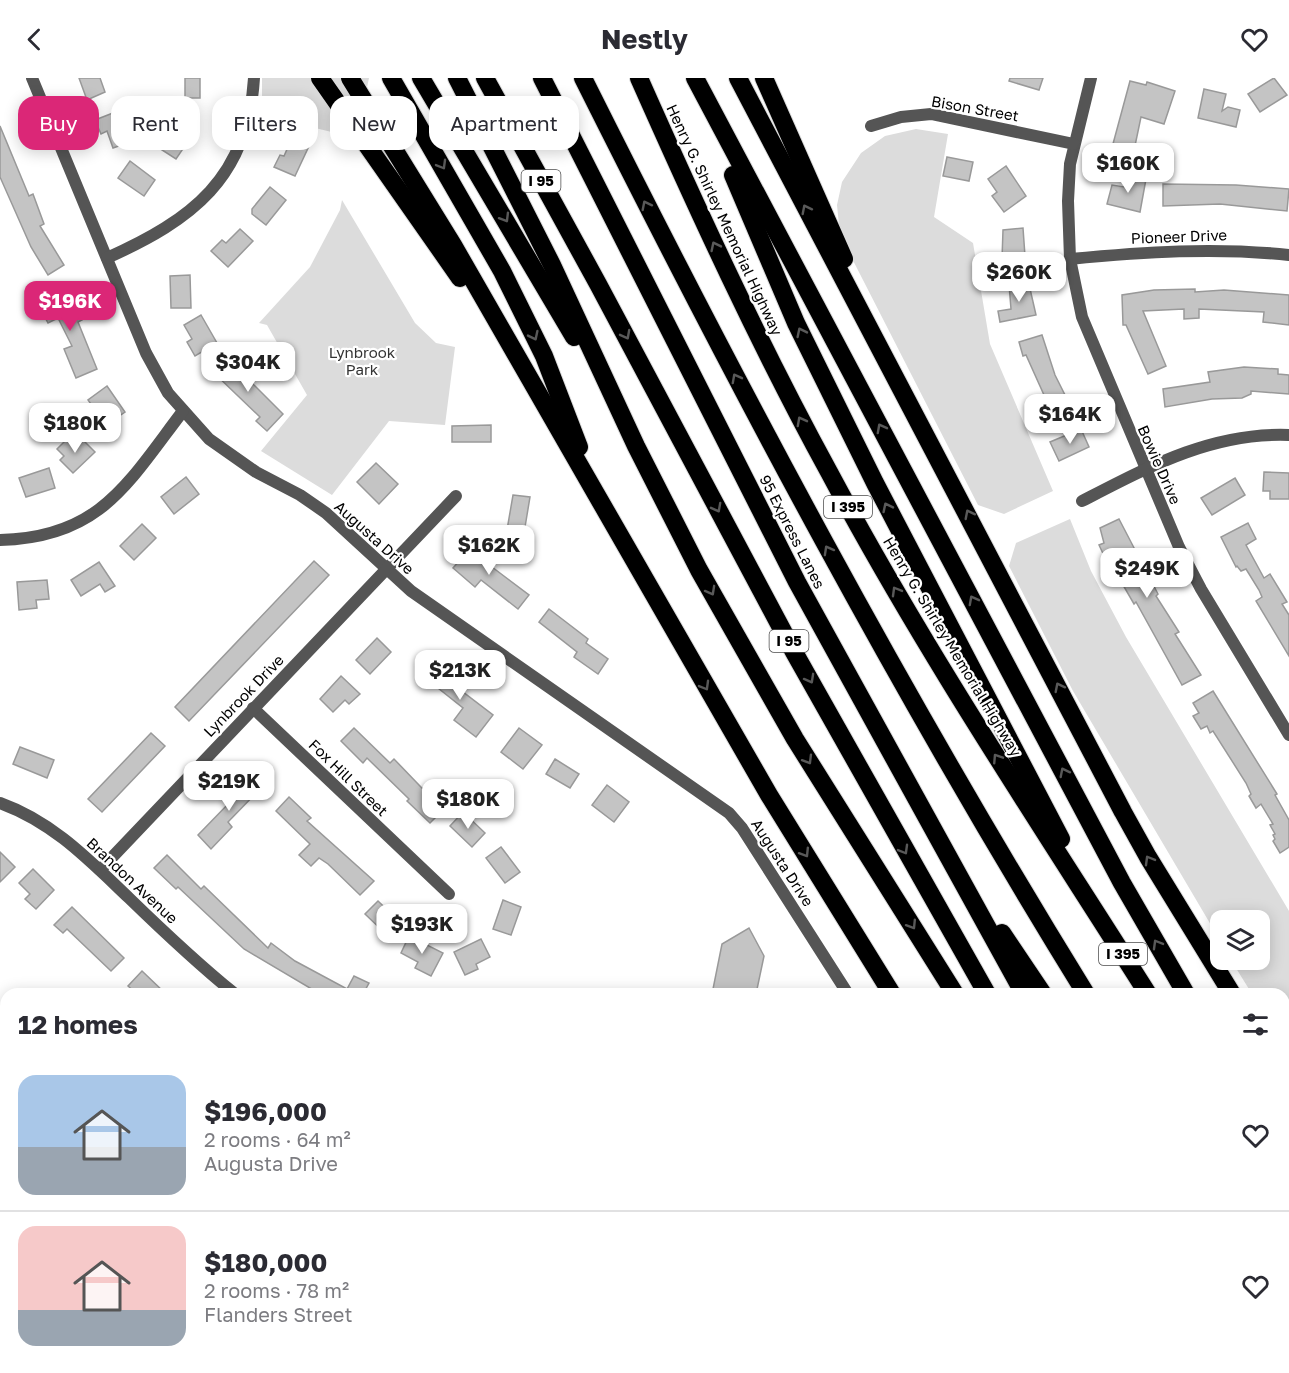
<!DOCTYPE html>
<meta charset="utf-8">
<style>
:root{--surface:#fff;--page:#f2f2f3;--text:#2b2b33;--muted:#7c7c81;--line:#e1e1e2;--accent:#db2777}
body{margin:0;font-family:"Golos Text",sans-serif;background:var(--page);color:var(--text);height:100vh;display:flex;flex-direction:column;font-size:22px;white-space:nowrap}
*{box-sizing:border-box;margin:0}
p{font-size:20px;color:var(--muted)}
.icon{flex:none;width:33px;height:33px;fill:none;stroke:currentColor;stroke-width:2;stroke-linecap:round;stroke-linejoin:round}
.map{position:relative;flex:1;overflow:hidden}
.sheet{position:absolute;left:0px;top:910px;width:1290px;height:386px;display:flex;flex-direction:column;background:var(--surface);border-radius:18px 18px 0 0;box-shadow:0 3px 15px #0003}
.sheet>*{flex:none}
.guide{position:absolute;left:18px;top:18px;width:600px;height:54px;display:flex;gap:12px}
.fabs{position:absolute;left:1210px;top:832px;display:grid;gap:12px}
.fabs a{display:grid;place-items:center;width:60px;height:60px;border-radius:12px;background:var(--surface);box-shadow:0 3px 15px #0003;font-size:30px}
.price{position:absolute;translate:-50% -51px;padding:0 14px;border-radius:12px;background:#fff;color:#222;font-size:20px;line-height:39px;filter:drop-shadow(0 2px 3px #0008)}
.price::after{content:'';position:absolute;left:50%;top:36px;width:18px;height:14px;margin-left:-9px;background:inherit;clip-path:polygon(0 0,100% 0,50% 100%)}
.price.current{background:var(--accent);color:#fff}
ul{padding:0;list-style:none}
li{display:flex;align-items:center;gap:18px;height:150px;padding:0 18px}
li+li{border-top:2px solid var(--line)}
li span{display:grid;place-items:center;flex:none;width:168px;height:120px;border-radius:18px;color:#555}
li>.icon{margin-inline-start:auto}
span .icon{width:72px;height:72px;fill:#fffc;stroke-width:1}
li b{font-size:26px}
h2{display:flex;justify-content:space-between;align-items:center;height:72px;padding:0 18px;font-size:26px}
.pill{padding:0 21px;border-radius:18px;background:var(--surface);box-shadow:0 3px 15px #0003;font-size:21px;line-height:54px}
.pill.current{background:var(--accent);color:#fff}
header{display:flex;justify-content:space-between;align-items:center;height:78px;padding:0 18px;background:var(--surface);font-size:27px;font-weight:700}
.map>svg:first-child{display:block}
.green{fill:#dcdcdc}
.building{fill:#c4c4c4;stroke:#999;stroke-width:1.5}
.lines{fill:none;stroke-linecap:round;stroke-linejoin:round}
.motorway-casing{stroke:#dbdbdb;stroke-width:20}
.service{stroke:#555;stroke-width:6}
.minor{stroke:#555;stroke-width:12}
.secondary{stroke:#222;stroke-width:12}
.motorway{stroke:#000;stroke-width:18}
.oneway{stroke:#595959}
.labels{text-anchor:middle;stroke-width:4.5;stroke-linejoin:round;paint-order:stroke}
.shield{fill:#fff;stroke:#4c4c4c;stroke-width:1.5}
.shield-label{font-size:14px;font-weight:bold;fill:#000}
.street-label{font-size:15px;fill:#000;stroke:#fff}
.park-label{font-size:15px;fill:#333;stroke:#fff}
</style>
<header><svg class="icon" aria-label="back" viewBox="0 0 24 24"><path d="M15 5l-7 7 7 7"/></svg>Nestly<svg class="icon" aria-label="heart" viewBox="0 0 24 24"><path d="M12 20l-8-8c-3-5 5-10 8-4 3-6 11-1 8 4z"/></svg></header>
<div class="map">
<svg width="1289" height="1295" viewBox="0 0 1289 1295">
<rect width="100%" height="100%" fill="#fff"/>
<g class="green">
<polygon points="262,0 369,0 356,60 262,37"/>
<polygon points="916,51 948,56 934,139 973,165 990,266 1053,413 1004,436 978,427 840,157 837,127 842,104 861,75 885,58"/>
<polygon points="342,122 415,245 436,265 455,269 445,347 389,343 332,417 261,373 307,317 267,247 259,245 310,189 340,132"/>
<polygon points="1070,441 1091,493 1126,559 1289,833 1289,970 1284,966 1284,916 1252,916 1231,882 1260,882 1260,843 1221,843 1221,864 1073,613 1009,488 1016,465"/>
</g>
<g class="building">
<polygon points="79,0 100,0 105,14 87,22"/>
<rect x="185" y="0" width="15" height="20"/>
<polygon points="1010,0 1043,0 1039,12 1009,3"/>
<polygon points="1274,0 1287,17 1260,34 1248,16"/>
<polygon points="1130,3 1146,7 1147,4 1175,13 1164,46 1141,39 1132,82 1110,77"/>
<polygon points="1204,11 1226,16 1222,33 1228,29 1240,32 1236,49 1198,40"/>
<polygon points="118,33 130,64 113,70 107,53 101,56 95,42"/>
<polygon points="176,45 193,56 176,81 159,70"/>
<polygon points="0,48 29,118 33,116 44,146 40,148 64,187 48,197 31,169 0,99"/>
<polygon points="292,60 309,68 295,98 274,89 280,77 284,78"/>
<polygon points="947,79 973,84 969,103 943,98"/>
<polygon points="130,83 155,102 144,118 118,100"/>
<polygon points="1006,88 1026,118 1004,134 992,118 997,114 988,101"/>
<polygon points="1127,98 1146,101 1140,134 1107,126 1112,107 1124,109"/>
<polygon points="1163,106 1236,107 1289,111 1287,133 1220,126 1163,128"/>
<polygon points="270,109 286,122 266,147 252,136 252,131"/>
<polygon points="1023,150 1025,178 1002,181 1003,152"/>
<polygon points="240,151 253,163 228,189 211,173 222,162 226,165"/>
<polygon points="190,197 191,230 171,230 170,198"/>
<polygon points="1028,202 1036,237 1000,244 998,233 1011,231 1009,206"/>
<polygon points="1195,211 1195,214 1224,212 1289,217 1289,247 1263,244 1264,234 1199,231 1199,240 1184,241 1184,231 1143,233 1166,288 1148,296 1126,247 1123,247 1122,217 1154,212"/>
<polygon points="68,212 82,242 78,244 97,291 76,300 64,271 72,268 58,240 48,245 38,226"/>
<polygon points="201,237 217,265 195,278 187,264 192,261 184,247"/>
<polygon points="1042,257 1055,297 1071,329 1053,337 1026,277 1023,278 1019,264"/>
<polygon points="226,279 283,336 267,353 256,343 260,339 212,293"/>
<polygon points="1244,289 1278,291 1278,296 1289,297 1289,316 1251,313 1251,316 1242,320 1212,321 1165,329 1163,311 1210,304 1208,294"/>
<polygon points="107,308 125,334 106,347 88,322"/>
<polygon points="491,347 491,364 452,364 452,348"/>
<polygon points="1081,351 1089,369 1059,383 1050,364"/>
<polygon points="80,359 95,374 73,395 60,382 64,378 57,371 68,360 74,366"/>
<polygon points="376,385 398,406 379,426 357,404"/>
<polygon points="49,390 55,410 26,419 19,400"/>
<polygon points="1264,394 1289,395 1289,421 1270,421 1270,413 1263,413"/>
<polygon points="186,399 199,416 174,436 161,419"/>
<polygon points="1235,400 1245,417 1212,437 1201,420"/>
<polygon points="513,417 530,419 524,455 507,452"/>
<polygon points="1119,441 1158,516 1156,518 1179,554 1175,556 1201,597 1182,607 1136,524 1134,526 1123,507 1122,502 1125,500 1112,479 1106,482 1099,467 1104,465 1100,450"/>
<polygon points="1248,445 1256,461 1246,467 1264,500 1270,496 1287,524 1282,526 1289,537 1289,578 1256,523 1262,519 1259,512 1246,491 1241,493 1237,488 1236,489 1221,459"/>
<polygon points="142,446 156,460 134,482 120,468"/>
<polygon points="474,466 496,485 492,489 529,517 518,531 481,502 475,509 453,490"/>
<polygon points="314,483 329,497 189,643 175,629"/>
<polygon points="99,484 115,508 105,514 100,506 81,518 71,502"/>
<polygon points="47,502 49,521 36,522 37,530 19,532 17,504"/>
<polygon points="549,531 588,561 586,565 608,581 598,596 574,579 577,574 539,544"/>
<polygon points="377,560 391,574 370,596 356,582"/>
<polygon points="435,585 457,603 454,607 493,637 476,659 454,642 463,630 424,599"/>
<polygon points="341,598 360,616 349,626 345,622 333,634 320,621"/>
<polygon points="1213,613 1277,716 1275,717 1289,742 1289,769 1280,775 1273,763 1275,761 1273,757 1275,756 1270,747 1273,746 1261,726 1256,730 1249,718 1251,716 1246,705 1213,653 1210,655 1207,648 1201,651 1193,638 1199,635 1193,625"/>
<polygon points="354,650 390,685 394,681 443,732 430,745 407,723 409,721 367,680 363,685 341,663"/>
<polygon points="519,650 542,667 523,691 501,674"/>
<polygon points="151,655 165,668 102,734 88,721"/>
<polygon points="20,669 54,682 47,700 13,686"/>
<polygon points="555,681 579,696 570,710 546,696"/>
<polygon points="248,698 261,710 228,744 232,749 211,771 198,757 231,723 227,719"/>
<polygon points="607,707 629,724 614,744 592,727"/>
<polygon points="289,719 311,740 307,743 374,803 360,817 328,786 319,780 311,788 299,777 310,766 276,733"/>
<polygon points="463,734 485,755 472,769 450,748"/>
<polygon points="501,769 520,794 505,805 486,780"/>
<polygon points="0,774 15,789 0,804"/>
<polygon points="167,777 201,811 204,808 268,870 271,865 295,883 347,911 354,898 369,905 363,916 320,916 244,871 178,809 176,811 154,790"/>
<polygon points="33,791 54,812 36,831 25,821 30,816 19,805"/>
<polygon points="503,822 521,829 511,857 493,851"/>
<polygon points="378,823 401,845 388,858 365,836"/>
<polygon points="72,829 124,880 111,893 67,851 63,855 54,847"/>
<polygon points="749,850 764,878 756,916 712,916 722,866"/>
<polygon points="409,858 443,875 431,898 415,890 418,884 401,875"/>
<polygon points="481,861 490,879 476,886 478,891 465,897 454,874"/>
<polygon points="142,893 166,916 137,916 128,908"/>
</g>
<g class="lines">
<defs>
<g id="motorway">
<polyline points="320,0 460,200"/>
<polyline points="350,0 453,167 769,717 892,916"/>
<polyline points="391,0 502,193 544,278 579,369"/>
<polyline points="421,0 574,259"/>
<polyline points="457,0 552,187 636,368 699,492 795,661 955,916"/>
<polyline points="485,0 598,206 794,574 987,916"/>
<polyline points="542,0 797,504 1024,916"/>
<path d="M583 0C739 312 903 620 1086 916"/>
<path d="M639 0C698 133 759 266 829 394 925 574 1039 744 1148 916"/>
<polyline points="695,0 1122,805 1186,916"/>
<polyline points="738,0 1123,734 1148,779 1232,916"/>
<polyline points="764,0 844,181"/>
<polyline points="733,97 796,245 875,405 1061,761"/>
<polyline points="1002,855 1043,916"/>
<polyline points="1284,997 1289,1005"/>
<polyline points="1284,1061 1289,1068"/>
<polyline points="1284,1130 1289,1137"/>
<polyline points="1284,1200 1289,1207"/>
<polyline points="1284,1230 1289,1238"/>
<polyline points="1284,1286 1289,1293"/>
<polyline points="1116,1290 1119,1295"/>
<polyline points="1187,1290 1190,1295"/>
<polyline points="1238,1290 1241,1295"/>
</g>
</defs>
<use href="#motorway" class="motorway-casing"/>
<g class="service">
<polyline points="641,1290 644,1295"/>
<polyline points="263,1295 267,1290"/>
</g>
<g class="minor">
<polyline points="32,0 146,275 168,315 209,361 256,394 300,417 326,435 411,513 729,735 742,750 848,916"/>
<polyline points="1091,0 1070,86 1068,123 1070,181 1082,239 1179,469 1201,511 1289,657"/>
<polyline points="871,48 901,39 931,36 1074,66"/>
<path d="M107 180C192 142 248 100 254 0"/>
<path d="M1070 181C1143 174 1215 169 1289 177"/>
<path d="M1082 423C1148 389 1212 354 1289 357"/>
<path d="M0 462C100 460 128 405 183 333"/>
<polyline points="253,630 449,816"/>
<path d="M0 725C53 744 89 782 129 820 164 854 198 886 235 916"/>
<polyline points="100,792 456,418"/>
<polyline points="0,962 6,967"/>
<polyline points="0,1264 6,1269"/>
<polyline points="31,1290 37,1295"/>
<polyline points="699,1290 701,1295"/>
<polyline points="1070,1290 1073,1295"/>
</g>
<g class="secondary">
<polyline points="1284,1118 1289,1117"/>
<polyline points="885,1295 892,1290"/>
<polyline points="932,1295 938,1290"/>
</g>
<use href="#motorway" class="motorway"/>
</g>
<defs><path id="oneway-chevron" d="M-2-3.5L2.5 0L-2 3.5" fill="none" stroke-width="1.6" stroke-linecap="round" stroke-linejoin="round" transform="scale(1.5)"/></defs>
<g class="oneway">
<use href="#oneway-chevron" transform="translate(442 87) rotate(60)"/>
<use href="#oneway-chevron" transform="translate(646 127) rotate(-117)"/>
<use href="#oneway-chevron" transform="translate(806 131) rotate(-117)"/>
<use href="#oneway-chevron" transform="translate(505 140) rotate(59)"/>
<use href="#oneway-chevron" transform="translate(715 168) rotate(-116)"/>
<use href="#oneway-chevron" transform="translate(801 254) rotate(-116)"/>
<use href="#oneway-chevron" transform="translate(626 257) rotate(62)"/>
<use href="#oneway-chevron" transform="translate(534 258) rotate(64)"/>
<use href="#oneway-chevron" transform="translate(736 300) rotate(-118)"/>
<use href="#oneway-chevron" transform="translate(801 343) rotate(-118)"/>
<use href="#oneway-chevron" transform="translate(881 350) rotate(-118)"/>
<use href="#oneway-chevron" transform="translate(887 429) rotate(-116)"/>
<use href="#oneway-chevron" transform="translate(717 430) rotate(62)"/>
<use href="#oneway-chevron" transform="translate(969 436) rotate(-117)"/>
<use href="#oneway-chevron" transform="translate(828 472) rotate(-119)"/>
<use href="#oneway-chevron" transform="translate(711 513) rotate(61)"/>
<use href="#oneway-chevron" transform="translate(896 513) rotate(-120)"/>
<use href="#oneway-chevron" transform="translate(973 522) rotate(-118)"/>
<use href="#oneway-chevron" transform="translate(810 601) rotate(61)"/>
<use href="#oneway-chevron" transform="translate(705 608) rotate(60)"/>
<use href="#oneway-chevron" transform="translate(1059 609) rotate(-117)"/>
<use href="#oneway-chevron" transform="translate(997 680) rotate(-123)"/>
<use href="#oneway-chevron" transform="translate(808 682) rotate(59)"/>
<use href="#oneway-chevron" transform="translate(1064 694) rotate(-117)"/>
<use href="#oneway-chevron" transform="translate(904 772) rotate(60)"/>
<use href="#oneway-chevron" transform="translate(805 775) rotate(58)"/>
<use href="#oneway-chevron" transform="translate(1149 782) rotate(-120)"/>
<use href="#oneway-chevron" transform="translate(912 847) rotate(58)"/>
<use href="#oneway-chevron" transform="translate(1157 866) rotate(-120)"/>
</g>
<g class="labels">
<g class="shield">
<rect x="521.5" y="92" width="39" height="22" rx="4.5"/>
<rect x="824" y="418" width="48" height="22" rx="4.5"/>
<rect x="769.5" y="552" width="39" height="22" rx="4.5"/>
<rect x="1099" y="865" width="48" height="22" rx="4.5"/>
</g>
<g class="shield-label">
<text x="541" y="108">I 95</text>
<text x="848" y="434">I 395</text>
<text x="789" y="568">I 95</text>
<text x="1123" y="881">I 395</text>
</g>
<g class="street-label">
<text transform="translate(975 31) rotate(10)" y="5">Bison Street</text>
<text transform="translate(724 142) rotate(65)" y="5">Henry G. Shirley Memorial Highway</text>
<text transform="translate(1179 159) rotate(-2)" y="5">Pioneer Drive</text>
<text transform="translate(1159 387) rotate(66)" y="5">Bowie Drive</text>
<text transform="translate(792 454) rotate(63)" y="5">95 Express Lanes</text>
<text transform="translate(374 460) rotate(42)" y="5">Augusta Drive</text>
<text transform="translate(952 569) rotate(59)" y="5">Henry G. Shirley Memorial Highway</text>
<text transform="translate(244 618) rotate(-46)" y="5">Lynbrook Drive</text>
<text transform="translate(348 700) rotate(44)" y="5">Fox Hill Street</text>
<text transform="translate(782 785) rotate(57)" y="5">Augusta Drive</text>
<text transform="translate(132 803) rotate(43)" y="5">Brandon Avenue</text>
</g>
<g class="park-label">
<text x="362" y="280">Lynbrook<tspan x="362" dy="17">Park</tspan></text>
</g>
</g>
</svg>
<div class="fabs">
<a><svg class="icon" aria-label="layers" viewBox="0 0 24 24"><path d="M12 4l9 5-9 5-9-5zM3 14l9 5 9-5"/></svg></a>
</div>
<b class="price" style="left:1128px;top:116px">$160K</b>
<b class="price" style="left:1019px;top:225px">$260K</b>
<b class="price current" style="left:70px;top:254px">$196K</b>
<b class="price" style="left:248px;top:315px">$304K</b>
<b class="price" style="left:1070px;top:367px">$164K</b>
<b class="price" style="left:75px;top:376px">$180K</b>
<b class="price" style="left:489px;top:498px">$162K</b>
<b class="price" style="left:1147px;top:521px">$249K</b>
<b class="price" style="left:460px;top:623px">$213K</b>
<b class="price" style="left:229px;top:734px">$219K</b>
<b class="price" style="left:468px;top:752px">$180K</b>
<b class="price" style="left:422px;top:877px">$193K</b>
<div class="guide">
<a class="pill current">Buy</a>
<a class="pill">Rent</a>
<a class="pill">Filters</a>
<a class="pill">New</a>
<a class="pill">Apartment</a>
</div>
<section class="sheet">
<h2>12 homes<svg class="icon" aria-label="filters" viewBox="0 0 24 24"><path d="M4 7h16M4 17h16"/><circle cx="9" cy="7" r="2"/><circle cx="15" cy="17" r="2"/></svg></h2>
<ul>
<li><span style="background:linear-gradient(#a9c7e8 60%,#9aa5b1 0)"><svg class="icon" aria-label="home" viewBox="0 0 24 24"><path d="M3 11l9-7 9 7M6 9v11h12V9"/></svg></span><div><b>$196,000</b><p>2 rooms · 64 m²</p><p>Augusta Drive</p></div><svg class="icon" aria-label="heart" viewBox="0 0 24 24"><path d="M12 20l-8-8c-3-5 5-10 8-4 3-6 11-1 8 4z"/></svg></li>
<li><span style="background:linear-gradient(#f6c9c9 70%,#9aa5b1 0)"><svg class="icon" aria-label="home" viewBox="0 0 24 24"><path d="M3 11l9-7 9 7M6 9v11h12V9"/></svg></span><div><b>$180,000</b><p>2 rooms · 78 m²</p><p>Flanders Street</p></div><svg class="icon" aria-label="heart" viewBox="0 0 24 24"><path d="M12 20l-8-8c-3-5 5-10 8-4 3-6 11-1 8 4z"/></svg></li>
</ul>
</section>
</div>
